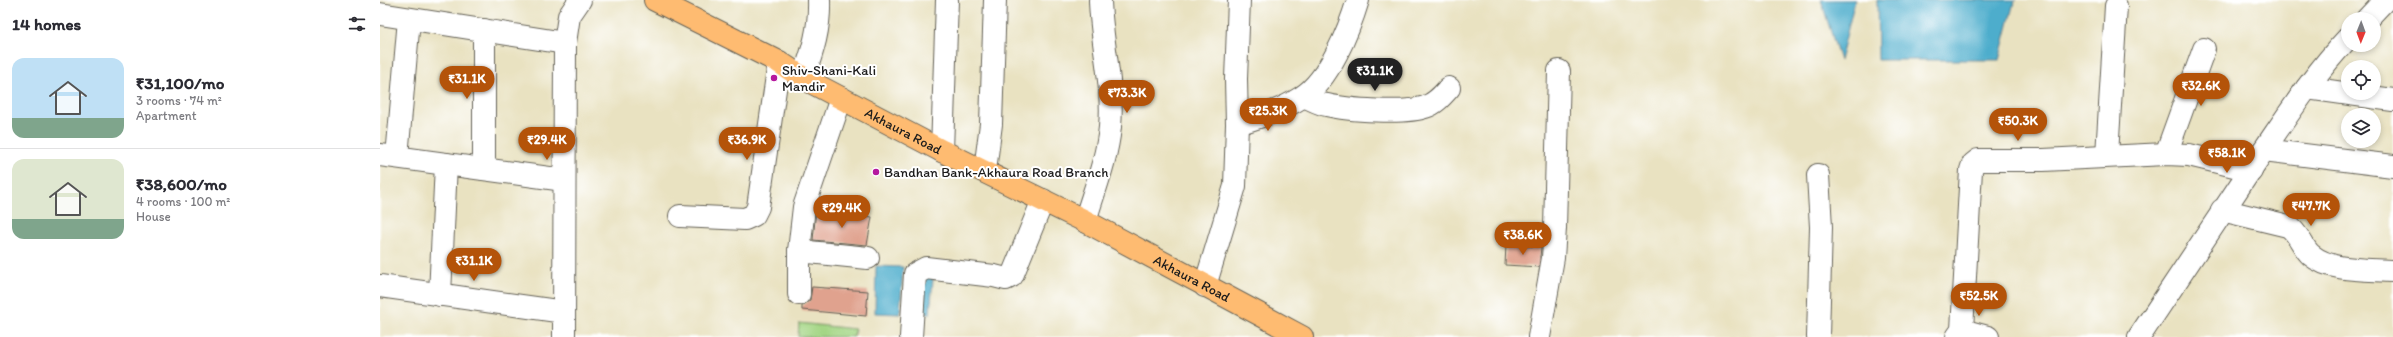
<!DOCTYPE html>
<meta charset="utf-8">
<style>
:root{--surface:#fff;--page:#f7f7f7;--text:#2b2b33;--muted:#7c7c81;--line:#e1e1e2;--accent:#b45309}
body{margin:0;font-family:Itim,sans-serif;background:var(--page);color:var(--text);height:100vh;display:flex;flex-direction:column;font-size:15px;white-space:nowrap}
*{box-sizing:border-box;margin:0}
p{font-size:13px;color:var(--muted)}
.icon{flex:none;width:22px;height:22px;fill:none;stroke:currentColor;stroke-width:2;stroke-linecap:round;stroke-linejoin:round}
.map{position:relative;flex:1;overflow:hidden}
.sheet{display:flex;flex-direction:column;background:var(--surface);width:380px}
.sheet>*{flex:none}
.needle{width:26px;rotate:181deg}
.fabs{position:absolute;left:1961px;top:12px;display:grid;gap:8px}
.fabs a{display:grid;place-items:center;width:40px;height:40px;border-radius:50%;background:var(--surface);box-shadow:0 2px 6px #0003;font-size:20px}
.price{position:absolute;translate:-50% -34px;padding:0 9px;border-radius:14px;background:var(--accent);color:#fff;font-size:13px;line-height:26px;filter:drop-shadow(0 1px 2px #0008)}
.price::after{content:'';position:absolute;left:50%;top:24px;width:12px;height:9px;margin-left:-6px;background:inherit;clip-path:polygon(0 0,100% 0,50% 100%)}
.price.active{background:#222;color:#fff}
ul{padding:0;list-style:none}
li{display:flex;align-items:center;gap:12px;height:100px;padding:0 12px}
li+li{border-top:1px solid var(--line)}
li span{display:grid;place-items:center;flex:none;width:112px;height:80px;border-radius:12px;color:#555}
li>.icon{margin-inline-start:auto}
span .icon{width:48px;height:48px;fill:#fffc;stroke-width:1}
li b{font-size:17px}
h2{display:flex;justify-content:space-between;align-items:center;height:48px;padding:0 12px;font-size:17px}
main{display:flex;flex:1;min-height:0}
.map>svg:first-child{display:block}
.green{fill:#a4d685;stroke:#607950}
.water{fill:#4dadcc;stroke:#346474}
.building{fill:#e0a28e}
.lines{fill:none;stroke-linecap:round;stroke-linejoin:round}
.minor-casing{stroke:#646156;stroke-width:24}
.major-casing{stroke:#646156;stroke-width:24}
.minor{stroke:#fff;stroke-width:22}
.major{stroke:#febb71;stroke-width:22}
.poi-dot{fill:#b5179e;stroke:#fff;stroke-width:1.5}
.labels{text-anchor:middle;stroke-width:4;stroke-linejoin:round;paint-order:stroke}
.poi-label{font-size:14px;fill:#1c1c1c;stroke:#fff;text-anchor:start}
.street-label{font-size:14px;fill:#1c1c1c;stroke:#fff}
</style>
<main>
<section class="sheet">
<h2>14 homes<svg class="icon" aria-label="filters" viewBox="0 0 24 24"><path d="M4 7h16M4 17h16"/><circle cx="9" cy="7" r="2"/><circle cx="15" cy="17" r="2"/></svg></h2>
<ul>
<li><span style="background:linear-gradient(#bfe0f5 75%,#7fa58c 0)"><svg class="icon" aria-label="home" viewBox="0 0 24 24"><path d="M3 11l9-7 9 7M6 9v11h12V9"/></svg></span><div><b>₹31,100/mo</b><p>3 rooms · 74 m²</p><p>Apartment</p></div></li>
<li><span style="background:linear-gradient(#dfe7d0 75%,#7fa58c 0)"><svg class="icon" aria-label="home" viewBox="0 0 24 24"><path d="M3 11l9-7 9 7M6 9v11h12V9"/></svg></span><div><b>₹38,600/mo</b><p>4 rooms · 100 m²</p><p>House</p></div></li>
</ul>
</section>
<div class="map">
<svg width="2013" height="337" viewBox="0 0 2013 337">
<rect width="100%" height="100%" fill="#fff"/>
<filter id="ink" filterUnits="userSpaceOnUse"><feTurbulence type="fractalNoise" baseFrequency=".025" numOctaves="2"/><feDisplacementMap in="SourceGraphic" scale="8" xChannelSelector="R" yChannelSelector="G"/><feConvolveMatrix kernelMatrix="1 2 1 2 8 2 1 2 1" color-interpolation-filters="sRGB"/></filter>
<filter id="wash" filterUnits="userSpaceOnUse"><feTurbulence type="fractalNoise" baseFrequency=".012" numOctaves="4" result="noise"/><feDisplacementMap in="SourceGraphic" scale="16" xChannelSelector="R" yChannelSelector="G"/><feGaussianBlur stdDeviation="0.9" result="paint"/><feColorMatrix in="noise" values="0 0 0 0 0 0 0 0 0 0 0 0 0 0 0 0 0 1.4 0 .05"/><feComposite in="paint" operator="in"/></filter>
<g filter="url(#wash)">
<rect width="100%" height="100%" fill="#e9e2c1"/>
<polygon class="green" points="419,323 475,329 474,337 418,337"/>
<g class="water">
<polygon points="1441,0 1475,0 1460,61"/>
<polygon points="1497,0 1637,0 1634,2 1619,60 1498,60"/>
<polygon points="496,266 523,267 520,314 495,313"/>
<polygon points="530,268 554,268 550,314 527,314"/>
</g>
<g id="blocks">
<g class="building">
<polygon points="436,210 446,211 446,215 472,218 473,214 492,217 487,245 433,240"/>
<polygon points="1126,245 1161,247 1159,267 1125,265"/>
<polygon points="432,287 488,291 486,316 422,310 422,306 430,300"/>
</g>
</g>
</g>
<g filter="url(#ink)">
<use href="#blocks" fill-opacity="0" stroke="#646156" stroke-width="1"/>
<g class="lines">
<defs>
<g id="minor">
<polyline points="0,14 185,43"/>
<polyline points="1987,19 2005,0"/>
<path d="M423 78C433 51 440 28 439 0"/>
<polyline points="1927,88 2013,100"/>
<path d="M924 96C931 99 939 104 947 105 967 110 1026 114 1045 107 1055 104 1062 96 1069 88"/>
<polyline points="857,124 856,79 859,0"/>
<polyline points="1884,150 2013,166"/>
<polyline points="562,151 567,0"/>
<polyline points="1786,154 1824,49"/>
<polyline points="0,155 184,180"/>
<polyline points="1727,155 1736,6"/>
<polyline points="17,157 29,19"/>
<polyline points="104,169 104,30"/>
<polyline points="605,170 611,124 615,0"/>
<polyline points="1438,175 1441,227 1438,337"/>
<path d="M1842 210 1908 226C1919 233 1922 247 1931 255 1951 272 1988 269 2013 271"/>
<polyline points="300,216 365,219 374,215 378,207 399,62"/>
<path d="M705 221C714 191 727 159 730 127 734 84 721 42 720 0"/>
<polyline points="419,251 488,258"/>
<polyline points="0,286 184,312"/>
<path d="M825 286 855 186 857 124C880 117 902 110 922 97 949 80 969 30 978 0"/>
<polyline points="419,294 419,251 424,207 461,98"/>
<polyline points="60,295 66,164"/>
<polyline points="1582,330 1608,337"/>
<polyline points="184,337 185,43 189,16 200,0"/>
<polyline points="531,337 535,274 546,268 614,276 626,279 632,276 663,200"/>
<polyline points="1159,337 1173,258 1175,228 1179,71"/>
<polyline points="1577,337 1582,330 1591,170 1593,164 1598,160 1663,160 1786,154 1809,155 1871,170"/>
<path d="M1759 337C1799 278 1838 219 1877 160 1906 118 1933 75 1968 38"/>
</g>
<g id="major">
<path id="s1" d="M275 0 399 62 423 78 562 151 705 221 922 337"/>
</g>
</defs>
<use href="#minor" class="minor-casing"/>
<use href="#major" class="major-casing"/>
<use href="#minor" class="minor"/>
<use href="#major" class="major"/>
</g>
</g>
<g class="poi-dot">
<circle cx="394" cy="78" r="4"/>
<circle cx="496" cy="172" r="4"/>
</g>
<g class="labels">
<g class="poi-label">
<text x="402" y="75">Shiv-Shani-Kali<tspan x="402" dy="16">Mandir</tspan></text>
<text x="504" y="177">Bandhan Bank-Akhaura Road Branch</text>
</g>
<g class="street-label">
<text dy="5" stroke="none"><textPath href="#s1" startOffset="281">Akhaura Road</textPath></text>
<text dy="5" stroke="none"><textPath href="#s1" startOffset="605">Akhaura Road</textPath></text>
</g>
</g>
</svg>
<div class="fabs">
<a><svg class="needle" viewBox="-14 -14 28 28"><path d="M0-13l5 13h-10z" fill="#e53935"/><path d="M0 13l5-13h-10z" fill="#7c7c81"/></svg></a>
<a><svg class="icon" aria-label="locate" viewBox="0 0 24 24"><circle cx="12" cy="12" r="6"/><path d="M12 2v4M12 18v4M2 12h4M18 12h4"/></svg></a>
<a><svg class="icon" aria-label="layers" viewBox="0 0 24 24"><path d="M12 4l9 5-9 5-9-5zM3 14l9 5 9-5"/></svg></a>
</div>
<b class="price active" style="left:995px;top:92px">₹31.1K</b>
<b class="price" style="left:87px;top:100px">₹31.1K</b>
<b class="price" style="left:1821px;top:107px">₹32.6K</b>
<b class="price" style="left:747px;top:114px">₹73.3K</b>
<b class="price" style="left:888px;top:132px">₹25.3K</b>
<b class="price" style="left:1638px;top:142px">₹50.3K</b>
<b class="price" style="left:167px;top:161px">₹29.4K</b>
<b class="price" style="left:367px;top:161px">₹36.9K</b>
<b class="price" style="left:1847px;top:174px">₹58.1K</b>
<b class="price" style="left:1931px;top:227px">₹47.7K</b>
<b class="price" style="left:462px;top:229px">₹29.4K</b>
<b class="price" style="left:1143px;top:256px">₹38.6K</b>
<b class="price" style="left:94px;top:282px">₹31.1K</b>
<b class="price" style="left:1599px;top:317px">₹52.5K</b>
</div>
</main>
